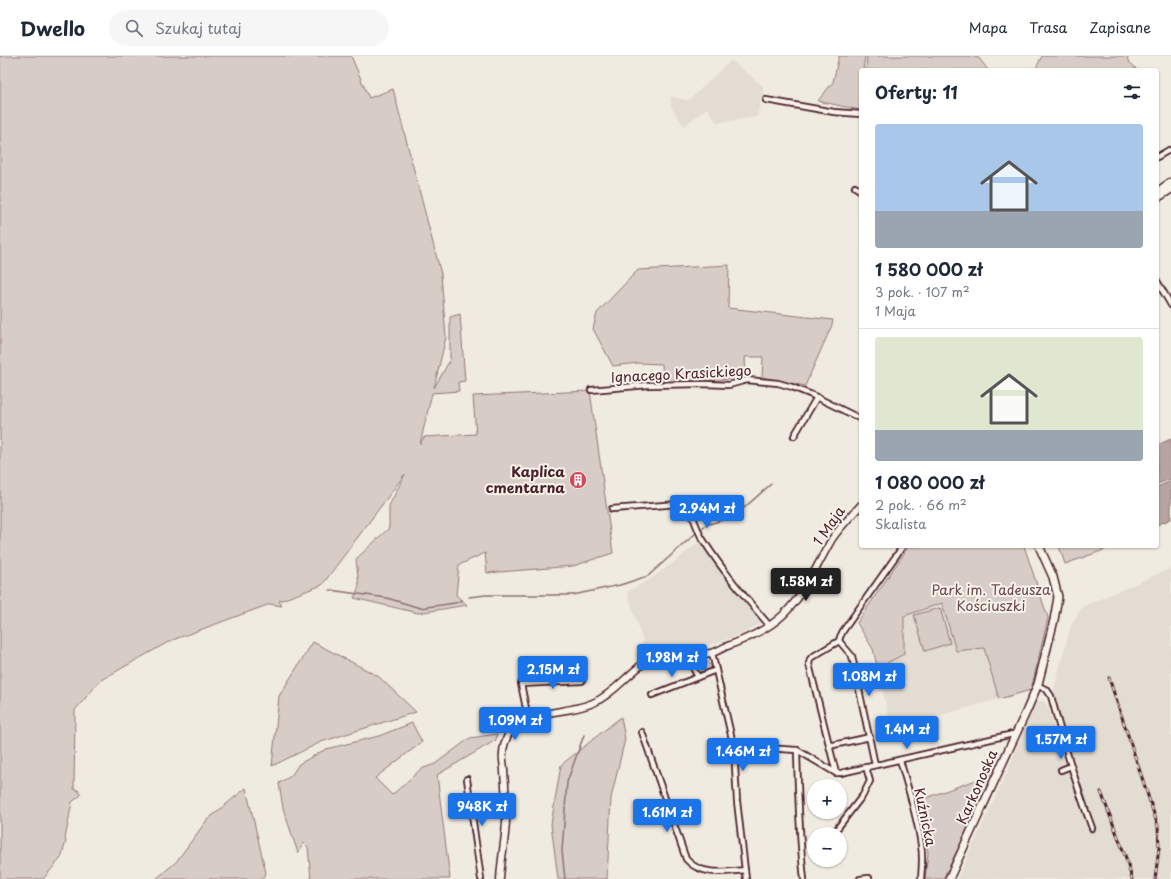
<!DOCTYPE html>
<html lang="pl">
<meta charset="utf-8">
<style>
:root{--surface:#fff;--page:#f6f6f7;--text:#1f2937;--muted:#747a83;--line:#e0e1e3;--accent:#1a73e8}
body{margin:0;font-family:"Playpen Sans",sans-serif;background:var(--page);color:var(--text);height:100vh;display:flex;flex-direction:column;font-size:15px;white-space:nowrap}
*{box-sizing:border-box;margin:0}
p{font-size:13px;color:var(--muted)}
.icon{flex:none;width:22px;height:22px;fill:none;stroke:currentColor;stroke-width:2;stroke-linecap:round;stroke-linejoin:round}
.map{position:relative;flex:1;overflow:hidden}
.side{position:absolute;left:859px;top:12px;width:300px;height:480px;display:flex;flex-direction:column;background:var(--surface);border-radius:4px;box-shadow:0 1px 3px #0004}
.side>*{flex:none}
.fabs{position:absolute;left:807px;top:723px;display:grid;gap:8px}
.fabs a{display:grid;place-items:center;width:40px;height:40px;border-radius:50%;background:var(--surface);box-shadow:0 1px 3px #0004;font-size:20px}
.price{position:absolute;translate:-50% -34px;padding:0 9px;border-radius:4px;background:var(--accent);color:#fff;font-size:13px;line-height:26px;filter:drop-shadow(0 1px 2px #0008)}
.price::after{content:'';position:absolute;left:50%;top:24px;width:12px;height:9px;margin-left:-6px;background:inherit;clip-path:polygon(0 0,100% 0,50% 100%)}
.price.on{background:#222;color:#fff}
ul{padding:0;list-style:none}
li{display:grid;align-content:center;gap:8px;height:212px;padding:0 16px}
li+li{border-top:1px solid var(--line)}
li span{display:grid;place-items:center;height:124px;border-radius:4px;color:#555}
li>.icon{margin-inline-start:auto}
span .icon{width:72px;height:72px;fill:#fffc;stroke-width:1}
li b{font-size:17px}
h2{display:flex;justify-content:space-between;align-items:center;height:48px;padding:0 16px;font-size:17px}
header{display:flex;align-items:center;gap:24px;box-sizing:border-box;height:56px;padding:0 20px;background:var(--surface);border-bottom:1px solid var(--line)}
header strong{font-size:19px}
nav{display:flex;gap:22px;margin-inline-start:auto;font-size:14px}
.search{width:280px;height:36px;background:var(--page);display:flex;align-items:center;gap:10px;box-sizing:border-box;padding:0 14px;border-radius:22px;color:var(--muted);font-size:15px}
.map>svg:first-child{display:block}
.built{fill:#e3dcd2}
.green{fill:#d8cdc6;stroke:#917678}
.water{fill:#b7a4a2;stroke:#8b6f72}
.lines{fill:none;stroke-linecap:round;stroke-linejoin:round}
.stream{stroke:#8b6f72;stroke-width:1.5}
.street-casing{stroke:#4a1f2b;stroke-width:8}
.secondary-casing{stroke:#4a1f2b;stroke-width:9}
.primary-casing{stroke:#4a1f2b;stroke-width:10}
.street{stroke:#f7f3e8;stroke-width:4.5}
.secondary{stroke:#f7f3e8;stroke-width:6}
.primary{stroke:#f7f3e8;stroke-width:7}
.rail-casing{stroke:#4a1f2b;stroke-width:3}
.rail{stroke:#f7f3e8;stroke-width:1.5;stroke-dasharray:4.5;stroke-linecap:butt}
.labels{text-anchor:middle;stroke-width:4;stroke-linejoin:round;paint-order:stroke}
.street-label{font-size:14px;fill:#4a1f2b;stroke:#f7f3e8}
.poi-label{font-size:14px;font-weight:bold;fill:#4a1f2b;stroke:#f7f3e8;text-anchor:end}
.park-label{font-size:14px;fill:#6e4a52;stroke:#f7f3e8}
</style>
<header>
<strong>Dwello</strong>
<div class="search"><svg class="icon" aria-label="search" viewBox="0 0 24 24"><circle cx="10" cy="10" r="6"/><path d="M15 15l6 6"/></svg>Szukaj tutaj</div>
<nav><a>Mapa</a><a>Trasa</a><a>Zapisane</a></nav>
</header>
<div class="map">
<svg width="1171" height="823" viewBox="0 0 1171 823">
<rect width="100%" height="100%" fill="#f0ebe0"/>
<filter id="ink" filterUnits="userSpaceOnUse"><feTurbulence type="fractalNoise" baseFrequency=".025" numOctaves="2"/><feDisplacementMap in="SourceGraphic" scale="8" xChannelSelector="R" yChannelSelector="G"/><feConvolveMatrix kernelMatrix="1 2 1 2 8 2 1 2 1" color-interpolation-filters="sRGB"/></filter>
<g filter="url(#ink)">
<g class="built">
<polygon points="731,4 764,31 757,61 717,67 707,52 684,70 671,51 670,41 689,44"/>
<polygon points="700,485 731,528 763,566 747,575 718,587 640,603 643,585 627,536 649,524 677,504"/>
<polygon points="1171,512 1171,823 957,823 1007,716 1033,651 1037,645 1044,645 1047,649 1059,686 1067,683 1053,636 1071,569 1082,551"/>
<polygon points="942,547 956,595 984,592 999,643 891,673 879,618 887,607 904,598 904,560"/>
</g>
<g class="green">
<polygon points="0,0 351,0 369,42 393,33 441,218 446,281 434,332 450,304 450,261 460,258 465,325 458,326 459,335 432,337 420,388 424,381 476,378 473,340 590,335 613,497 573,510 487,517 485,497 459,509 456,539 467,549 418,557 354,542 359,530 356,503 389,472 389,450 405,418 322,529 279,545 282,550 270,548 170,585 101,624 75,654 74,733 78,734 81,739 72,746 65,783 66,785 61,802 43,823 0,823"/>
<polygon points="839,0 865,0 863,14 861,14 860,54 818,45 833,26"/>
<polygon points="867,0 969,0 979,2 988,14 866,14"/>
<polygon points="1042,0 1129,0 1127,3 1137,14 1035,14"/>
<polygon points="729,209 728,252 833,264 832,269 805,330 762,321 763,301 745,301 746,321 710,325 663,326 662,308 638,307 613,310 593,273 597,257 638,214"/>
<polygon points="909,490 1024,490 1048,562 1031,634 999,643 984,592 956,595 942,547 904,560 904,598 887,607 879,618 873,593 857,567"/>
<polygon points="1059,490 1115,490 1065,508"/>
<polygon points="940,552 950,587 925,595 914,559"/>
<polygon points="313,586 378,620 416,656 321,686 272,710 279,640"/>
<polygon points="702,604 707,605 709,609 712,609 710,614 702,617 697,615 694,609 697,609 698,606"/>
<polygon points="621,661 625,683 611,742 607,823 558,823 551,768 561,709"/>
<polygon points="412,667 422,686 375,722 392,739 421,713 435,708 470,682 497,678 496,684 437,719 450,823 311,823 308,791 304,787 298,797 283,752 279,727 291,720 299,708 326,693 379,680"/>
<polygon points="993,718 958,793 943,823 925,823 928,797 922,760 917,745"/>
<polygon points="246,732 266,817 262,823 156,823 176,806 207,764"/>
</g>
<g class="water">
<polygon points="1171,383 1171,423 1157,428 1157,389"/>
<polygon points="1171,425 1171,463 1157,469 1157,431"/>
</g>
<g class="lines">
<g class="stream">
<polyline points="702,472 706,469 735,460 771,428"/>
<polyline points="330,534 387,542 420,552 455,547 462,544"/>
<polyline points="469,541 486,539 573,539 620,529 648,520 695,478"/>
<polyline points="565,823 562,795 567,726 584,679"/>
</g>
<defs>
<g id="street">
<polyline points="766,44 834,56 861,58"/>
<polyline points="1157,101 1169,94"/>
<polyline points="855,131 861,135"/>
<polyline points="1157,225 1171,249"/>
<polyline points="591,334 648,329 705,328 729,329 747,324 778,327 792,331 812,339 861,363"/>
<polyline points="794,380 817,341"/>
<path d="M612 453 679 448C693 450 695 471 702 482 721 513 745 541 769 569"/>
<polyline points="839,585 852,600 875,709"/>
<polyline points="691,597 693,612 698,621 716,614"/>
<polyline points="712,597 734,692 737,745 746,823"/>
<path d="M1037 629 1047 634 1051 640C1063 685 1076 729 1092 772"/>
<polyline points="652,639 698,621"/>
<polyline points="528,662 521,628 582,625"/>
<path d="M642 676 686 803C700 820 725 816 745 814"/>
<polyline points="1066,689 1089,684"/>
<polyline points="829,690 870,681"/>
<polyline points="734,692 766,692 797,694 836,717 841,717 1013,678 1016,678"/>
<path d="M797 694C798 738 799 780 804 823"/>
<path d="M900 704C908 732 917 760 921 789 923 800 922 812 921 823"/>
<polyline points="1061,714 1071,710"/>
<polyline points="836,717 809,608 810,603 812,601 839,585 840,581 843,575 903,490"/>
<polyline points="467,723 481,823"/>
<polyline points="833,778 863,739 870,725 866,711"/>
<polyline points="860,823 869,822 869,823"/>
</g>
<path id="secondary" d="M500 823C501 804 505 785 506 766 507 749 505 732 504 715 504 709 502 703 503 697 503 690 506 683 509 677 525 652 570 659 595 646 619 635 633 609 658 600 676 593 694 601 711 597 716 596 721 593 725 591 746 583 767 574 783 559 805 538 817 509 832 483 840 471 851 460 861 449"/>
<g id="primary">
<polyline points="1157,136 1171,126"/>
<polyline points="1157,142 1171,133"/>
<polyline points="949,823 1027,654 1038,628 1054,564 1058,541 1053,521 1039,490"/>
</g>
</defs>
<use href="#street" class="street-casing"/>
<use href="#secondary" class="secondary-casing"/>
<use href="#primary" class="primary-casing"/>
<use href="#street" class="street"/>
<use href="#secondary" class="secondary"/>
<use href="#primary" class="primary"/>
<defs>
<g id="rail">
<polyline points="1109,622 1158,770 1159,792 1155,823"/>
<polyline points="1101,736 1126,802 1132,823"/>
</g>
</defs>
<use href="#rail" class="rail-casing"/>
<use href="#rail" class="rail"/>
</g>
</g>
<defs>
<symbol id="building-disc" viewBox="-11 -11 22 22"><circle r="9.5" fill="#d1495b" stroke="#f7f3e8"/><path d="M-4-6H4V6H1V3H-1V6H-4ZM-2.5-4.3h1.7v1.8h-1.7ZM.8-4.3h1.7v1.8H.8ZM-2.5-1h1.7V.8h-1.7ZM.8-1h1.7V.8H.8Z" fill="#fff"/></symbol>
</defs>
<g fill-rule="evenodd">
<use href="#building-disc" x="568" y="414" width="20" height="20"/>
</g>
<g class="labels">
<g class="street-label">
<text transform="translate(681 318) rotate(-3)" y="5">Ignacego Krasickiego</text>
<text transform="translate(829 470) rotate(-55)" y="5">1 Maja</text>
<text transform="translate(977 731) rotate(-66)" y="5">Karkonoska</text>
<text transform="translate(925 761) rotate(78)" y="5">Kuźnicka</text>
</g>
<g class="poi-label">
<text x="565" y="421">Kaplica<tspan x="565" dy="16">cmentarna</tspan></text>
</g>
<g class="park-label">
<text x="991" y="539">Park im. Tadeusza<tspan x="991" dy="16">Kościuszki</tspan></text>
</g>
</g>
</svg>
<div class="fabs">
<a>+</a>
<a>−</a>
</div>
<b class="price" style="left:707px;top:473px">2.94M zł</b>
<b class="price on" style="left:806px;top:546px">1.58M zł</b>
<b class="price" style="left:672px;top:622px">1.98M zł</b>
<b class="price" style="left:553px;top:634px">2.15M zł</b>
<b class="price" style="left:869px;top:641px">1.08M zł</b>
<b class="price" style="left:515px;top:685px">1.09M zł</b>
<b class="price" style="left:907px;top:694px">1.4M zł</b>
<b class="price" style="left:1061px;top:704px">1.57M zł</b>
<b class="price" style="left:743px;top:716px">1.46M zł</b>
<b class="price" style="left:482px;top:771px">948K zł</b>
<b class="price" style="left:667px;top:777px">1.61M zł</b>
<section class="side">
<h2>Oferty: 11<svg class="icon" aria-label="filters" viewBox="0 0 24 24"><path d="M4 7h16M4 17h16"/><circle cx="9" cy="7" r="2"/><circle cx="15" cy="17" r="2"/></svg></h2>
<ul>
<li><span style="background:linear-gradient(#a9c7e8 70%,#9aa5b1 0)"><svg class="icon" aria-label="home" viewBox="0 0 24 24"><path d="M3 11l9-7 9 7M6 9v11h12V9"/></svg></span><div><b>1 580 000 zł</b><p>3 pok. · 107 m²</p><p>1 Maja</p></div></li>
<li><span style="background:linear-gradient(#dfe7d0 75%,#9aa5b1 0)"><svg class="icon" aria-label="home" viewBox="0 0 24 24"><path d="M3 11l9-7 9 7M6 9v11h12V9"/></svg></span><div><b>1 080 000 zł</b><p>2 pok. · 66 m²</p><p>Skalista</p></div></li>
</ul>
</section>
</div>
